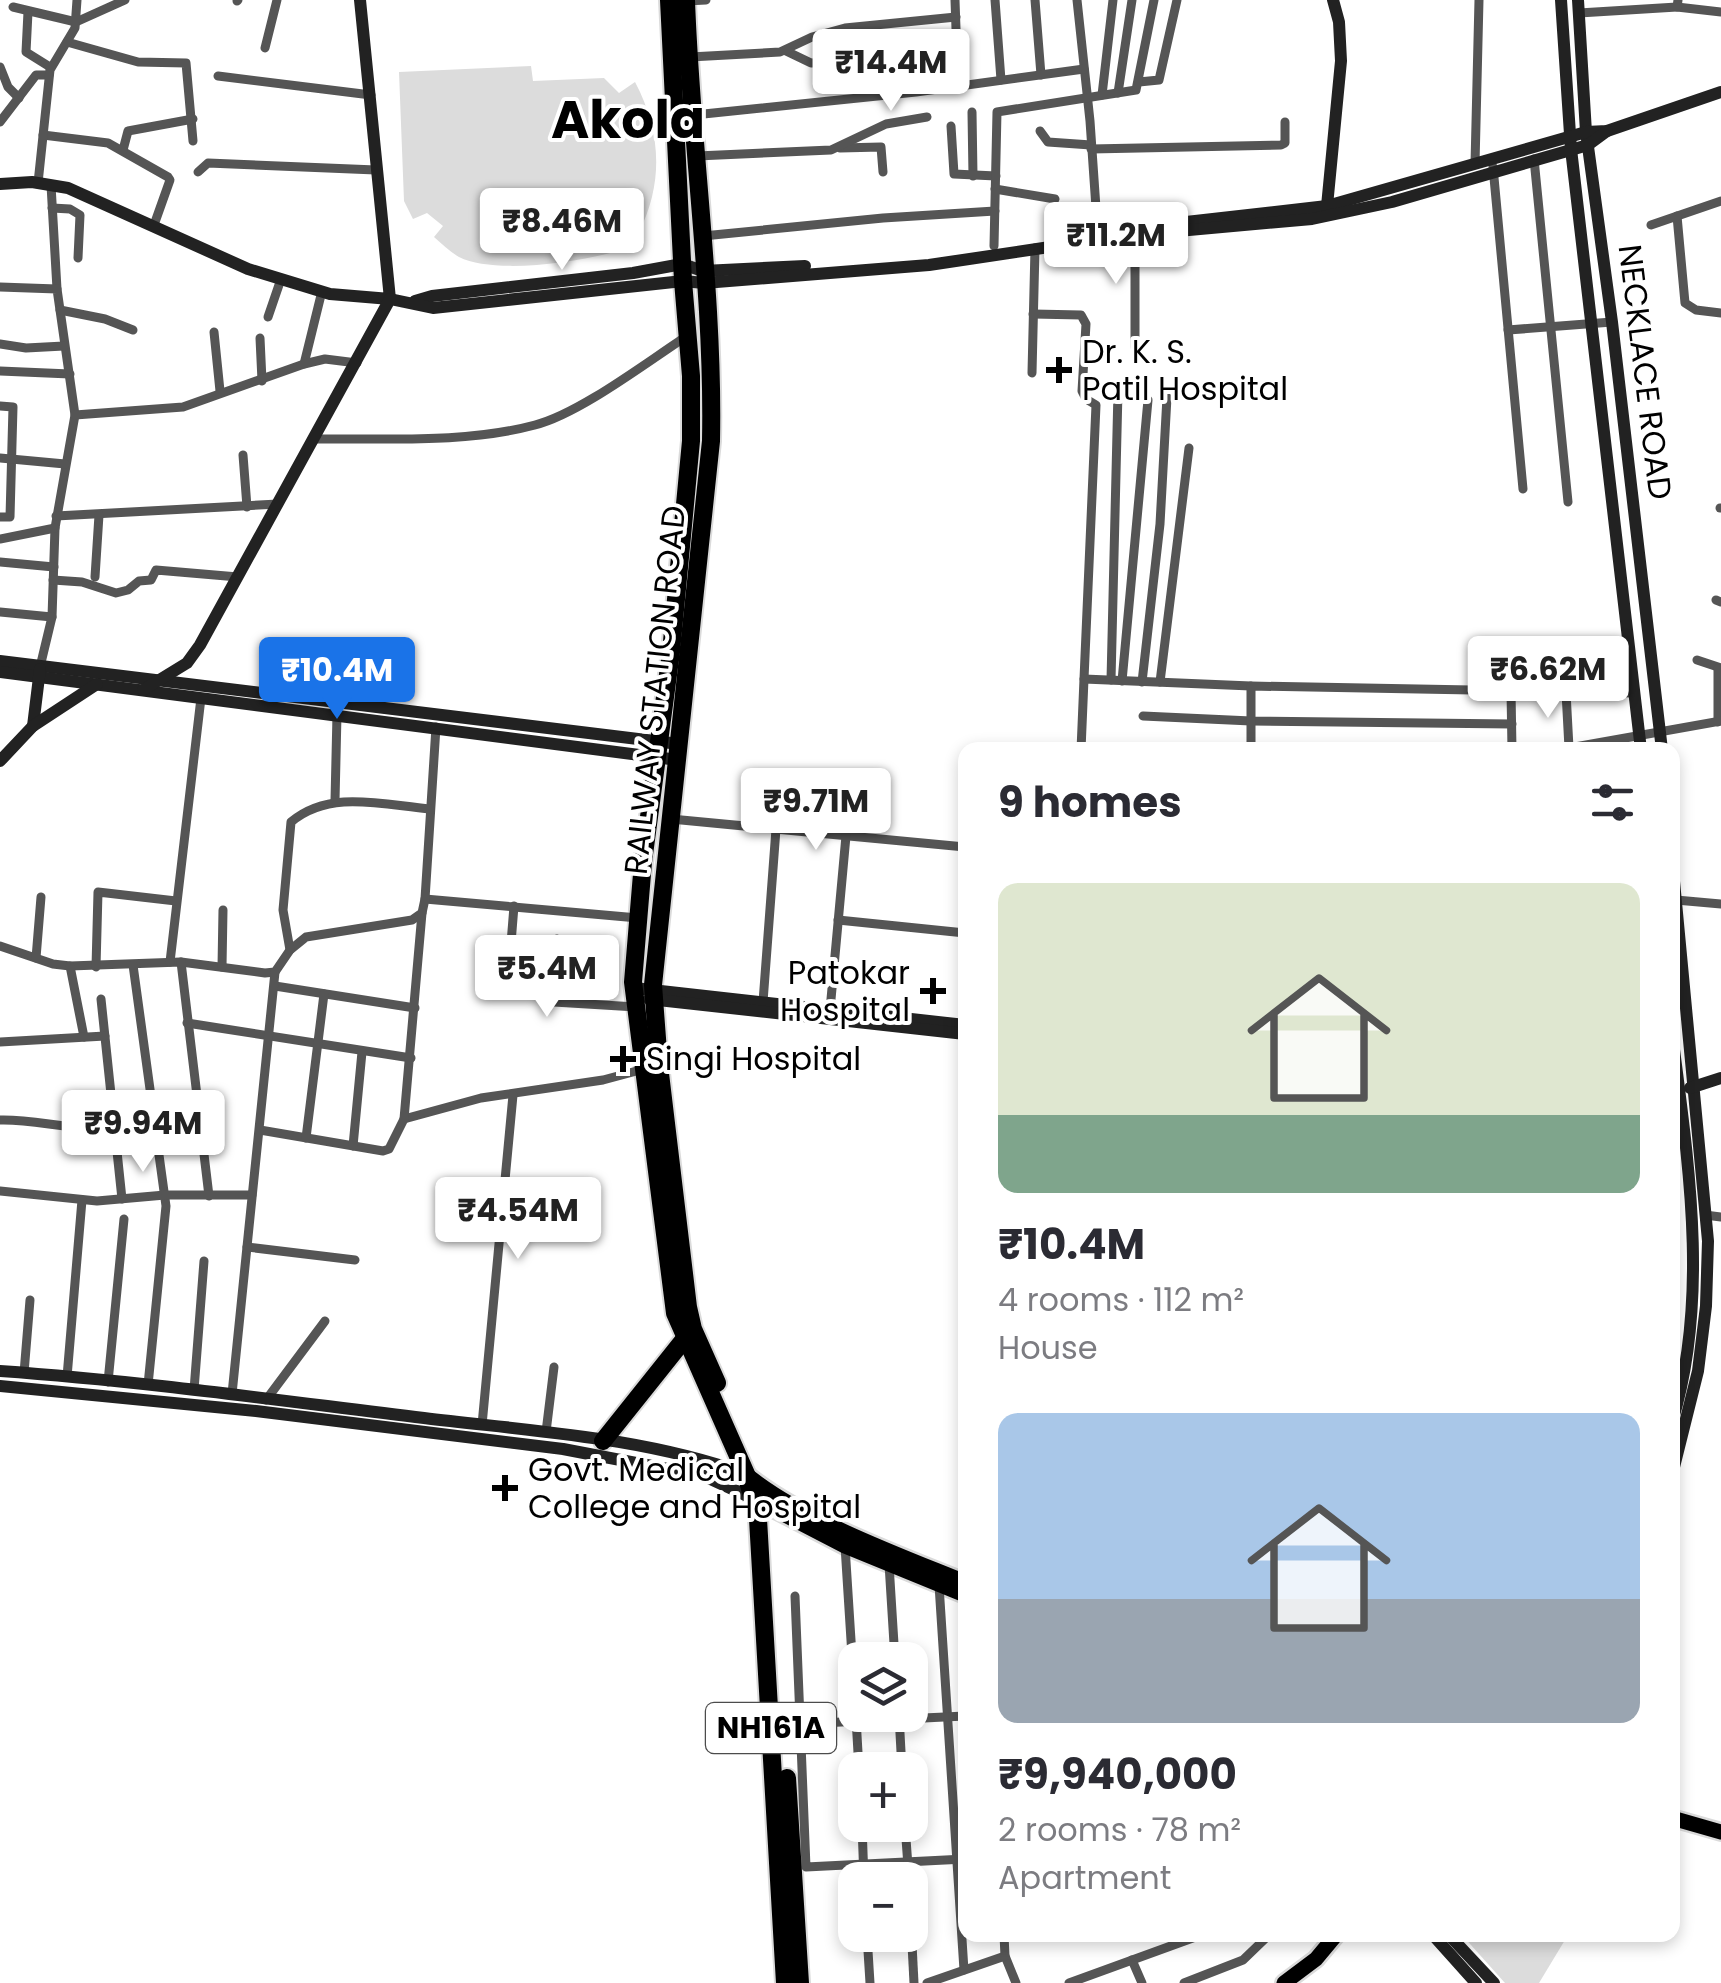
<!DOCTYPE html>
<meta charset="utf-8">
<style>
:root{--surface:#fff;--page:#f7f7f7;--text:#2b2b33;--muted:#7c7c81;--accent:#1a73e8}
body{margin:0;font-family:Poppins,sans-serif;background:var(--page);color:var(--text);height:100vh;display:flex;flex-direction:column;font-size:38px;white-space:nowrap}
*{box-sizing:border-box;margin:0}
p{font-size:32px;color:var(--muted)}
.icon{flex:none;width:55px;height:55px;fill:none;stroke:currentColor;stroke-width:2;stroke-linecap:round;stroke-linejoin:round}
.map{position:relative;flex:1;overflow:hidden}
.drawer{position:absolute;left:958px;top:742px;width:722px;height:1200px;display:flex;flex-direction:column;background:var(--surface);border-radius:20px;box-shadow:0 5px 15px #0003}
.drawer>*{flex:none}
.controls{position:absolute;left:838px;top:1642px;display:grid;gap:20px}
.controls a{display:grid;place-items:center;width:90px;height:90px;border-radius:20px;background:var(--surface);box-shadow:0 5px 15px #0003;font-size:50px}
.price{position:absolute;translate:-50% -85px;padding:0 22px;border-radius:10px;background:#fff;color:#222;font-size:32px;line-height:65px;filter:drop-shadow(0 2px 5px #0008)}
.price::after{content:'';position:absolute;left:50%;top:60px;width:30px;height:22px;margin-left:-15px;background:inherit;clip-path:polygon(0 0,100% 0,50% 100%)}
.price.current{background:var(--accent);color:#fff}
ul{padding:0;list-style:none}
li{display:grid;align-content:center;gap:20px;height:530px;padding:0 40px}
li span{display:grid;place-items:center;height:310px;border-radius:20px;color:#555}
li>.icon{margin-inline-start:auto}
span .icon{width:180px;height:180px;fill:#fffc;stroke-width:1}
li b{font-size:42px}
h2{display:flex;justify-content:space-between;align-items:center;height:120px;padding:0 40px;font-size:42px}
.map>svg:first-child{display:block}
.green{fill:#dcdcdc}
.lines{fill:none;stroke-linecap:round;stroke-linejoin:round}
.primary-casing{stroke:#dbdbdb;stroke-width:20}
.highway-casing{stroke:#dbdbdb;stroke-width:22}
.street{stroke:#555;stroke-width:9}
.secondary{stroke:#222;stroke-width:12}
.primary{stroke:#000;stroke-width:15}
.highway{stroke:#000;stroke-width:18}
.poi-dot{fill:#000;stroke:#fff;stroke-width:4}
.labels{text-anchor:middle;stroke-width:8;stroke-linejoin:round;paint-order:stroke}
.shield{fill:#fff;stroke:#4c4c4c;stroke-width:2.5}
.shield-label{font-size:30px;font-weight:bold;fill:#000}
.poi-label{font-size:32px;fill:#000;stroke:#fff;text-anchor:start}
.street-label{font-size:32px;fill:#000;stroke:#fff}
.town-label{font-size:52px;font-weight:bold;fill:#000;stroke:#fff}
</style>
<div class="map">
<svg width="1721" height="1983" viewBox="0 0 1721 1983">
<rect width="100%" height="100%" fill="#fff"/>
<g class="green">
<path d="M531 66 533 81 604 78 619 93 635 82C661 131 664 182 639 232L622 226 613 236 621 250C582 262 495 275 459 257 450 252 442 244 434 237L443 226 427 213 413 219 404 201 399 72Z"/>
<polygon points="1462,1935 1568,1935 1539,1983 1505,1983"/>
</g>
<g class="lines">
<defs>
<g id="primary">
<path d="M746 1474C800 1519 899 1555 965 1582"/>
<polyline points="754,1499 845,1546 965,1595"/>
<polyline points="1672,1818 1721,1832"/>
<polyline points="1284,1983 1316,1959 1336,1935"/>
</g>
<g id="highway">
<polyline points="669,0 683,281 691,376 691,441 671,652 643,862 633,982 675,1313 746,1474 758,1519 785,1983"/>
<path d="M686 0C691 146 714 296 711 441L653 985 659 1065 688 1307 693 1329 717 1383"/>
<polyline points="603,1441 690,1332"/>
<polyline points="787,1778 800,1983"/>
</g>
</defs>
<use href="#primary" class="primary-casing"/>
<use href="#highway" class="highway-casing"/>
<g class="street">
<polyline points="955,0 958,86"/>
<polyline points="995,0 1001,80"/>
<polyline points="1035,0 1041,75"/>
<polyline points="1077,0 1090,121 1098,237"/>
<polyline points="237,1 238,0"/>
<polyline points="686,1 706,0"/>
<polyline points="13,7 76,22 125,0"/>
<polyline points="1677,7 1721,12"/>
<polyline points="28,12 26,52 50,67"/>
<polyline points="1579,13 1677,7 1678,0"/>
<polyline points="67,42 138,62 186,63 193,141"/>
<polyline points="265,48 277,0"/>
<polyline points="786,51 811,63 851,62"/>
<polyline points="690,57 780,52 812,37 845,28 956,17"/>
<polyline points="0,67 8,87 19,98"/>
<polyline points="218,76 371,95"/>
<polyline points="1139,82 1159,80 1177,0"/>
<polyline points="1118,93 1132,0"/>
<polyline points="1102,95 1113,0"/>
<polyline points="972,112 973,176"/>
<polyline points="694,115 916,92 1084,69"/>
<polyline points="0,122 36,75 49,75"/>
<polyline points="951,126 954,174 996,176"/>
<polyline points="1040,131 1048,142 1091,145"/>
<polyline points="43,135 108,143 168,177 170,180 154,225"/>
<polyline points="840,148 881,147 883,172"/>
<polyline points="1091,149 1281,145 1285,143 1285,122"/>
<polyline points="123,150 128,131 193,119"/>
<polyline points="697,156 831,150 886,124 927,117"/>
<polyline points="1534,159 1568,502"/>
<polyline points="1475,164 1479,0"/>
<polyline points="1493,167 1523,489"/>
<polyline points="198,172 208,163 376,170"/>
<polyline points="38,183 50,70 75,28 77,0"/>
<polyline points="51,185 57,289"/>
<polyline points="995,189 1055,199"/>
<polyline points="52,208 70,209 80,215 78,258"/>
<polyline points="1677,216 1685,303 1696,310 1721,313"/>
<polyline points="1651,225 1721,201"/>
<polyline points="1135,234 1135,347"/>
<polyline points="703,236 883,218 995,211"/>
<polyline points="994,246 997,112 1136,90 1154,0"/>
<polyline points="0,287 57,289 75,415 55,528 52,617 40,667"/>
<polyline points="60,310 105,319 133,330"/>
<polyline points="1033,314 1081,315 1086,324 1082,391 1086,399 1096,405 1084,679"/>
<polyline points="268,317 281,279"/>
<polyline points="1508,330 1612,322"/>
<polyline points="214,332 220,391"/>
<polyline points="260,338 262,381"/>
<polyline points="0,344 26,348 64,346"/>
<polyline points="304,364 322,291"/>
<polyline points="0,371 70,374"/>
<polyline points="1032,373 1035,248"/>
<polyline points="0,406 13,407 10,517 0,517"/>
<polyline points="75,415 183,407 304,364 325,359 357,363"/>
<path d="M312 439C385 438 464 444 535 425 579 414 647 362 687 336"/>
<polyline points="243,455 247,507"/>
<polyline points="0,458 65,464"/>
<polyline points="1720,508 1721,508"/>
<polyline points="56,516 278,504"/>
<polyline points="0,539 55,528"/>
<polyline points="0,562 54,567"/>
<polyline points="95,577 99,515"/>
<polyline points="53,580 82,582 116,593 128,590 139,581 151,580 156,570 238,577"/>
<polyline points="1716,600 1721,602"/>
<polyline points="0,612 52,617"/>
<polyline points="1697,660 1721,668"/>
<polyline points="1718,669 1718,722"/>
<polyline points="1111,680 1118,391"/>
<polyline points="1122,681 1148,400"/>
<polyline points="1142,682 1160,524 1167,397"/>
<polyline points="1160,682 1189,448"/>
<polyline points="1511,691 1512,750"/>
<polyline points="1566,692 1569,748"/>
<polyline points="1143,716 1251,721 1512,724"/>
<polyline points="1081,750 1084,679 1251,686"/>
<polyline points="1251,750 1251,686 1634,693"/>
<polyline points="1558,750 1721,721"/>
<polyline points="335,801 337,714"/>
<polyline points="671,819 965,847"/>
<polyline points="425,899 638,918"/>
<polyline points="1676,900 1721,904"/>
<polyline points="838,920 965,933"/>
<polyline points="557,939 554,1002 636,1007"/>
<polyline points="0,946 53,964 70,966 181,962 265,973 275,972 290,950 306,937 412,920 422,913 425,899 436,727"/>
<path d="M290 950 283 910 291 822C330 789 383 805 430 809"/>
<polyline points="36,958 41,897"/>
<polyline points="170,962 201,698"/>
<polyline points="181,962 209,1196"/>
<polyline points="133,965 166,1206 148,1385"/>
<polyline points="70,966 84,1037"/>
<polyline points="96,967 98,892 176,901"/>
<polyline points="222,967 223,910"/>
<polyline points="275,986 415,1008"/>
<polyline points="507,993 514,906"/>
<polyline points="101,999 122,1199"/>
<polyline points="763,1002 776,829"/>
<polyline points="830,1010 846,836"/>
<polyline points="187,1023 411,1058"/>
<polyline points="0,1042 105,1036"/>
<polyline points="404,1119 481,1098 603,1080 644,1069"/>
<path d="M0 1120C34 1119 64 1129 98 1128"/>
<polyline points="260,1130 383,1151 389,1149 404,1119 422,913"/>
<polyline points="306,1138 324,994"/>
<polyline points="353,1146 362,1052"/>
<polyline points="0,1191 97,1201 165,1195 252,1195"/>
<polyline points="1705,1215 1721,1217"/>
<polyline points="247,1247 355,1260"/>
<polyline points="24,1373 30,1300"/>
<polyline points="67,1377 82,1200"/>
<polyline points="108,1382 124,1219"/>
<polyline points="194,1390 204,1261"/>
<polyline points="232,1394 275,972"/>
<polyline points="266,1400 325,1321"/>
<polyline points="482,1425 513,1095"/>
<polyline points="546,1432 554,1367"/>
<polyline points="845,1546 855,1703"/>
<polyline points="889,1564 895,1660"/>
<polyline points="939,1585 964,1970"/>
<polyline points="795,1596 806,1867 965,1859"/>
<polyline points="899,1715 902,1770"/>
<polyline points="856,1718 859,1770"/>
<polyline points="800,1724 965,1716"/>
<polyline points="862,1825 864,1880"/>
<polyline points="905,1825 909,1880"/>
<polyline points="910,1905 914,1983"/>
<polyline points="867,1935 870,1983"/>
<polyline points="1004,1935 1005,1956 1016,1983"/>
<polyline points="1132,1960 1142,1983"/>
<polyline points="927,1983 1005,1956"/>
<polyline points="1069,1983 1201,1935"/>
<polyline points="1184,1983 1243,1960 1269,1935"/>
</g>
<g class="secondary">
<polyline points="1561,0 1571,149 1641,750"/>
<polyline points="1578,0 1586,132 1612,322 1662,750"/>
<polyline points="0,184 32,182 68,188 248,269 330,294 390,299 360,0"/>
<polyline points="1327,206 1341,61 1339,22 1333,0"/>
<polyline points="1053,237 1327,206 1586,132 1607,131 1721,92"/>
<polyline points="415,301 432,296 633,273 682,264 703,271 805,266"/>
<polyline points="0,661 679,744"/>
<polyline points="0,672 678,760"/>
<polyline points="143,690 187,663 200,645 390,299 433,308 683,281 704,283 929,265 1123,236 1312,219 1392,202 1588,145 1607,131"/>
<polyline points="33,726 40,669"/>
<polyline points="0,761 33,726 97,684"/>
<polyline points="1672,860 1708,1241 1706,1306 1698,1371 1672,1475"/>
<polyline points="634,988 965,1025"/>
<polyline points="649,999 965,1034"/>
<path d="M1672 1034C1688 1160 1710 1298 1672 1422"/>
<polyline points="1690,1088 1721,1078"/>
<path d="M0 1371C142 1381 283 1401 424 1418 530 1431 644 1437 746 1474"/>
<polyline points="0,1386 256,1411 563,1449 704,1476 754,1499"/>
<polyline points="1433,1935 1476,1983"/>
<polyline points="1449,1935 1494,1983"/>
</g>
<use href="#primary" class="primary"/>
<use href="#highway" class="highway"/>
</g>
<g class="poi-dot">
<path d="M1054 355h10v10h10v10h-10v10h-10v-10h-10v-10h10z"/>
<path d="M928 976h10v10h10v10h-10v10h-10v-10h-10v-10h10z"/>
<path d="M618 1044h10v10h10v10h-10v10h-10v-10h-10v-10h10z"/>
<path d="M500 1473h10v10h10v10h-10v10h-10v-10h-10v-10h10z"/>
</g>
<g class="labels">
<rect class="shield" x="706" y="1703" width="130" height="50" rx="8"/>
<g class="shield-label">
<text x="771" y="1738">NH161A</text>
</g>
<g class="poi-label">
<text x="1082" y="363">Dr. K. S.<tspan x="1082" dy="37">Patil Hospital</tspan></text>
<text x="910" y="984" text-anchor="end">Patokar<tspan x="910" dy="37">Hospital</tspan></text>
<text x="646" y="1070">Singi Hospital</text>
<text x="528" y="1481">Govt. Medical<tspan x="528" dy="37">College and Hospital</tspan></text>
</g>
<g class="street-label">
<text transform="translate(1645 372) rotate(83)" y="11">NECKLACE ROAD</text>
<text transform="translate(655 690) rotate(-84)" y="11">RAILWAY STATION ROAD</text>
</g>
<g class="town-label">
<text x="628" y="138">Akola</text>
</g>
</g>
</svg>
<div class="controls">
<a><svg class="icon" aria-label="layers" viewBox="0 0 24 24"><path d="M12 4l9 5-9 5-9-5zM3 14l9 5 9-5"/></svg></a>
<a>+</a>
<a>−</a>
</div>
<b class="price" style="left:891px;top:114px">₹14.4M</b>
<b class="price" style="left:562px;top:273px">₹8.46M</b>
<b class="price" style="left:1116px;top:287px">₹11.2M</b>
<b class="price" style="left:1548px;top:721px">₹6.62M</b>
<b class="price current" style="left:337px;top:722px">₹10.4M</b>
<b class="price" style="left:816px;top:853px">₹9.71M</b>
<b class="price" style="left:547px;top:1020px">₹5.4M</b>
<b class="price" style="left:143px;top:1175px">₹9.94M</b>
<b class="price" style="left:518px;top:1262px">₹4.54M</b>
<section class="drawer">
<h2>9 homes<svg class="icon" aria-label="filters" viewBox="0 0 24 24"><path d="M4 7h16M4 17h16"/><circle cx="9" cy="7" r="2"/><circle cx="15" cy="17" r="2"/></svg></h2>
<ul>
<li><span style="background:linear-gradient(#dfe7d0 75%,#7fa58c 0)"><svg class="icon" aria-label="home" viewBox="0 0 24 24"><path d="M3 11l9-7 9 7M6 9v11h12V9"/></svg></span><div><b>₹10.4M</b><p>4 rooms · 112 m²</p><p>House</p></div></li>
<li><span style="background:linear-gradient(#a9c7e8 60%,#9aa5b1 0)"><svg class="icon" aria-label="home" viewBox="0 0 24 24"><path d="M3 11l9-7 9 7M6 9v11h12V9"/></svg></span><div><b>₹9,940,000</b><p>2 rooms · 78 m²</p><p>Apartment</p></div></li>
</ul>
</section>
</div>
